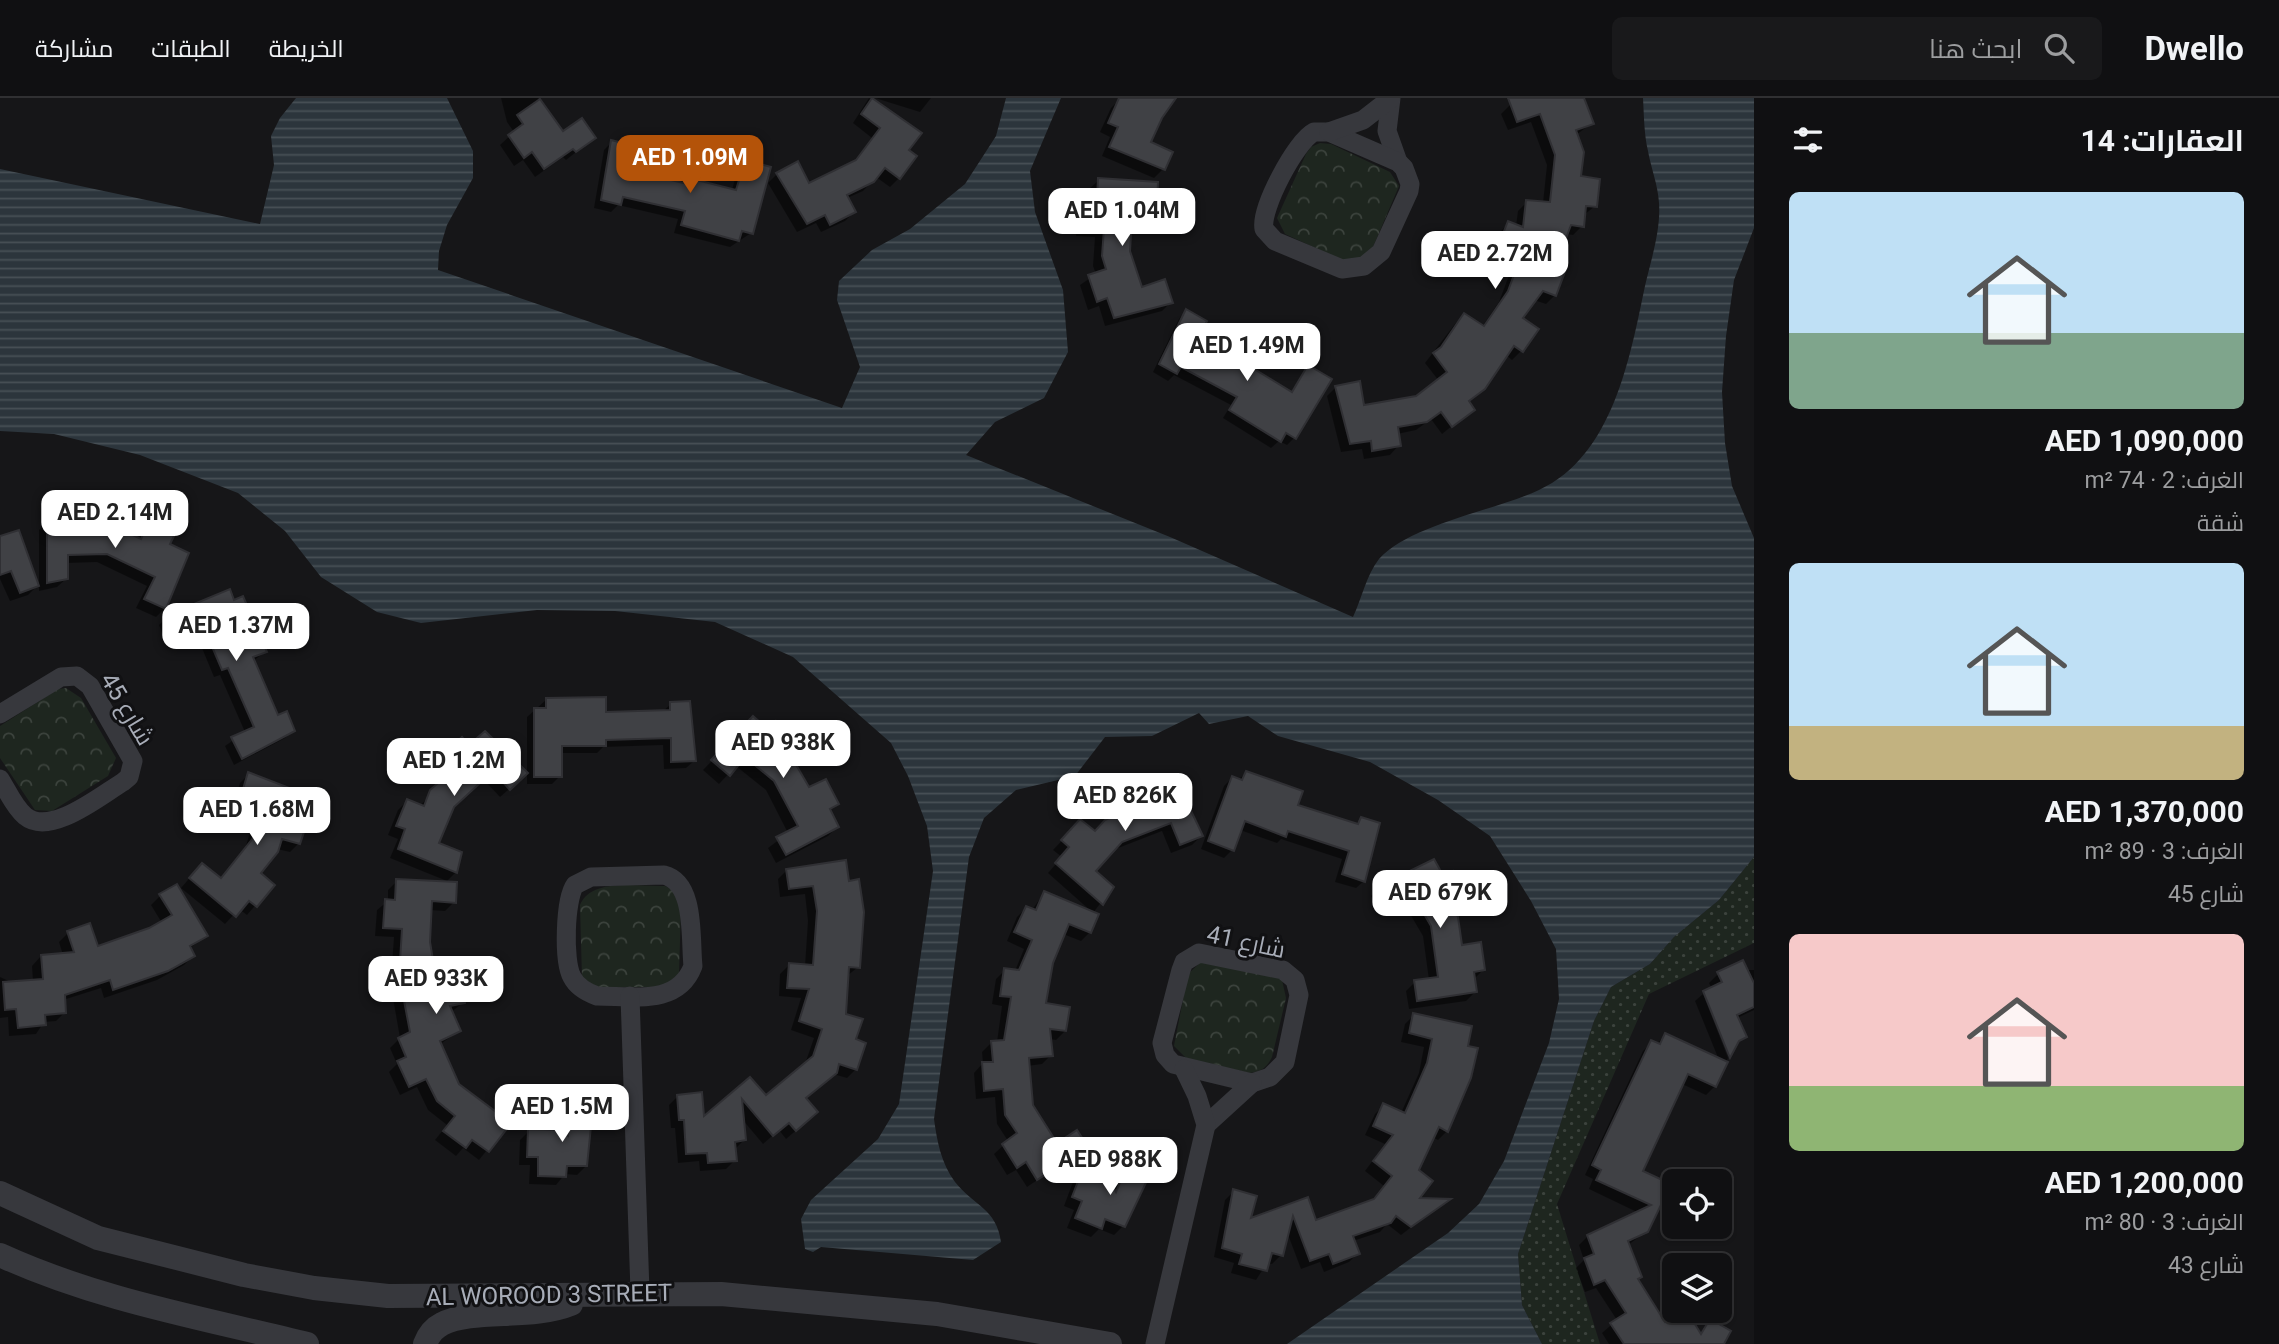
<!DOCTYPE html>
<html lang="ar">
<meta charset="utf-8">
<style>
:root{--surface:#101012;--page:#19191b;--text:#f1f3f6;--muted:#9c9d9f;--line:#303032;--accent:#b45309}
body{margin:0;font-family:Roboto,Cairo,sans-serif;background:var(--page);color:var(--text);direction:rtl;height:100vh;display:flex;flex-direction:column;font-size:26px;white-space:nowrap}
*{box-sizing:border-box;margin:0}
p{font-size:23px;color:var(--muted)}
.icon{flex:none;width:38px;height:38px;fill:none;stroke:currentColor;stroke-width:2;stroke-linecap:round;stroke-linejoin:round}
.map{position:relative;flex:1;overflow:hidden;direction:ltr}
.side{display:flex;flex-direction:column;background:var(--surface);width:525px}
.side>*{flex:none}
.controls{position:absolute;left:1662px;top:1071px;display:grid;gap:14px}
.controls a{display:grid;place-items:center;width:70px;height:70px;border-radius:10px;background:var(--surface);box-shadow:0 2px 5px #0004,0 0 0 2px var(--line);font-size:35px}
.price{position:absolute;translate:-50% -60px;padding:0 16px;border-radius:14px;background:#fff;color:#222;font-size:23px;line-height:46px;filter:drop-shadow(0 2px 4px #0008)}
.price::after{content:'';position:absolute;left:50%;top:42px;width:21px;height:16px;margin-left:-10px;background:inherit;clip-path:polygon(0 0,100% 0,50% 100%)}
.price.on{background:var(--accent);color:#fff}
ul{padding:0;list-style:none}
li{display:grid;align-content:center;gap:14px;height:371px;padding:0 35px}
li span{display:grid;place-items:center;height:217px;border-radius:10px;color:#555}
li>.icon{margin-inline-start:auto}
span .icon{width:126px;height:126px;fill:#fffc;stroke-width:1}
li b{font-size:30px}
h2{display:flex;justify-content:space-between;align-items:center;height:84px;padding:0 35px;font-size:30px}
header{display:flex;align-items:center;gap:42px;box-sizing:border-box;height:98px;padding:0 35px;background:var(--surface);border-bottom:2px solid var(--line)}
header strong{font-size:33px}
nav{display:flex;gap:38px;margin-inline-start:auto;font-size:24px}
.search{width:490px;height:63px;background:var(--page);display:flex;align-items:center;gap:18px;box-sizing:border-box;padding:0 24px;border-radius:10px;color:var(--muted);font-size:26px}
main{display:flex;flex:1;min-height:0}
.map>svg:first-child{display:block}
.grass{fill:url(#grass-dots)}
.park{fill:url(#park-crowns)}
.water{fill:url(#water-rules)}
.shadow{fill:#0007}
.building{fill:#404145;stroke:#303034;stroke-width:2}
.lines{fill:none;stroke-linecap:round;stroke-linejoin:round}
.minor{stroke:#37383d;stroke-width:19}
.tertiary{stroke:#37383d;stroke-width:24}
.labels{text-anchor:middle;stroke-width:6;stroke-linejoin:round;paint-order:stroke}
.street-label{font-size:24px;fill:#a8adb8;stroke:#111113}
</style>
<header>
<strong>Dwello</strong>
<div class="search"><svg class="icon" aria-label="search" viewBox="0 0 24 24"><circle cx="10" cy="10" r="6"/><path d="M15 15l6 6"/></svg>ابحث هنا</div>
<nav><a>الخريطة</a><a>الطبقات</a><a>مشاركة</a></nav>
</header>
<main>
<section class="side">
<h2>العقارات: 14<svg class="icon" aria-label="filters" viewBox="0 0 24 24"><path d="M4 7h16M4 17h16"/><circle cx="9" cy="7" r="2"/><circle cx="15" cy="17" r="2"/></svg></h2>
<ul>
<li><span style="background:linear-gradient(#bfe0f5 65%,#7fa58c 0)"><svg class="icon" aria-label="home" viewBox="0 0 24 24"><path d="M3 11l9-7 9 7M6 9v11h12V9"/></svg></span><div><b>AED 1,090,000</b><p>الغرف: 2 · 74 m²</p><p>شقة</p></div></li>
<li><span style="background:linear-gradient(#bfe0f5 75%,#c2b280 0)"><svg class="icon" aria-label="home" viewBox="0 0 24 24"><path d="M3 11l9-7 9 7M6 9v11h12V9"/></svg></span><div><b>AED 1,370,000</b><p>الغرف: 3 · 89 m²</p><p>شارع 45</p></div></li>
<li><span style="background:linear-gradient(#f6c9c9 70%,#8fb573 0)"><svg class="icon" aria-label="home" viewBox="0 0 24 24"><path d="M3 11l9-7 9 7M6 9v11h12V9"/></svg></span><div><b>AED 1,200,000</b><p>الغرف: 3 · 80 m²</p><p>شارع 43</p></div></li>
</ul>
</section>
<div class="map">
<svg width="1754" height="1246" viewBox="0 0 1754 1246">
<defs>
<pattern id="grass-dots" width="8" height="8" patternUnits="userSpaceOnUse" patternTransform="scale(1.75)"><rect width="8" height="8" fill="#1e261f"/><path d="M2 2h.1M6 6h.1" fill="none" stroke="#3c433d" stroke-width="1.8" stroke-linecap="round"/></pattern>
<pattern id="park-crowns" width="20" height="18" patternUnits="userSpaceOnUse" patternTransform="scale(1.75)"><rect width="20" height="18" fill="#1e261f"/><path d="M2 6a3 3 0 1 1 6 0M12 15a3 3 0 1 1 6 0" fill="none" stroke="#3c433d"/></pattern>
<pattern id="water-rules" width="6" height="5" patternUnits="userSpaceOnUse" patternTransform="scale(1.75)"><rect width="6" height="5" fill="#2c353c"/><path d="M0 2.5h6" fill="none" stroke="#485056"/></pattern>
</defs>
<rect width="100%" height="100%" fill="#161618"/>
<polygon class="grass" points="1754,759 1754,845 1649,896 1557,1106 1600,1246 1542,1246 1522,1207 1518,1156 1594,923 1611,889 1650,866 1674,839 1719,802"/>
<g class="park">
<polygon points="1320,45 1331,46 1390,74 1399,88 1370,156 1346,164 1285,136 1277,120 1306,56 1311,49"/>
<polygon points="66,590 81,600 116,660 108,678 52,713 35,712 0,660 0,628 58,591"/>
<path d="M665 788 673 792 681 808 679 877 663 889H597L582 880 580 807C592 779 639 789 665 788Z"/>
<path d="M1201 864 1275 877 1282 882 1286 900 1272 959C1267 970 1261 973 1250 975L1186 960 1174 948 1188 876Z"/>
</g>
<path class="water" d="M296 0H447L473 53V80L447 127 439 153 438 172 842 310 860 269 837 202 839 183 872 152 910 131 965 86 996 38 1006 0H1061L1030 73 1035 114 1063 192 1068 254 1044 300 995 324 966 357 1170 439 1353 519C1362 500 1366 478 1379 461 1409 427 1496 412 1539 392 1613 358 1630 259 1645 188 1651 162 1661 132 1659 105 1658 87 1651 70 1648 53 1644 36 1644 17 1643 0H1754V130L1734 182 1726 238 1722 294 1725 345 1732 388 1754 440V759L1719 802 1674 839 1650 866 1611 889 1594 923 1518 1156 1522 1207 1542 1246H1287L1448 1135 1479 1106 1504 1063 1549 945 1559 901 1556 851 1531 803 1490 738 1438 702 1370 664 1278 638 1248 618 1209 626 1199 615 1152 638 1105 639 1075 678 1016 692 984 720 969 759 934 1021C937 1043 941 1065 955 1084 973 1107 997 1111 1001 1144L973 1162 821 1149 813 1154 805 1151 801 1121 811 1102 878 1041 899 1006 933 773 927 728 908 678 891 645 793 559 715 524 615 513 537 512 421 525 377 514 321 479 285 433 238 395 140 357 54 336 0 333V71L260 126 274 67 271 38 280 20Z"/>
<g class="shadow">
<polygon points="501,0 538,0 562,36 594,40 566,62 563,59 535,79 523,62 514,68 500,47 514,34 507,24"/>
<polygon points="869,0 919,36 906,52 899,80 890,89 876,79 863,93 847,100 854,114 845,123 821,134 816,125 797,134 768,85 777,76 808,87 853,65 872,40 853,25"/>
<polygon points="875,0 931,0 920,14"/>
<polygon points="1528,0 1571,0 1592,25 1576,37 1579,80 1595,108 1584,117 1582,128 1573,137 1566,136 1554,168 1555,197 1546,206 1534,202 1521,220 1521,253 1512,262 1506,257 1483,290 1468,304 1473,311 1442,336 1431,321 1416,332 1397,336 1399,347 1390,357 1364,361 1362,351 1341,354 1327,298 1336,289 1363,309 1417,299 1439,283 1425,265 1455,226 1464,217 1482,229 1499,204 1514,164 1492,155 1500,134 1509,125 1516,128 1518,113 1527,104 1543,105 1547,67 1531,24 1508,32 1501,16 1510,7"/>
<polygon points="1120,1 1149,45 1171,55 1163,71 1154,80 1102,58 1110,39 1100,34 1111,10"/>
<polygon points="612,44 627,73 689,88 694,83 732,93 737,72 745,64 751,135 730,149 674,135 678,121 618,107 611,114 594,110 604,52"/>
<polygon points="1099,82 1156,104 1147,113 1131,112 1128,153 1140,191 1171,204 1162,213 1105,228 1099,208 1088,212 1080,187 1096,176 1093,168 1095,139 1076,138 1078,111 1089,102 1089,91"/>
<polygon points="1186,213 1193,245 1250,277 1290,295 1309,270 1294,340 1287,347 1279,343 1271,350 1223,320 1231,307 1174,277 1168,283 1153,274 1179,221"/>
<polygon points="68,411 95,430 138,442 150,426 168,447 165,510 156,519 136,510 147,488 97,464 66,465 67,480 57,489 39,493 39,432 48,422 59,422"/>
<polygon points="0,440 37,488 28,497 10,503 0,481"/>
<polygon points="233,504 265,554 253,563 278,620 293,632 285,640 234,667 225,648 245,634 220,577 214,579 197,538 168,550 159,527 166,520"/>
<polygon points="547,601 605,616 662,614 671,606 694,663 686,670 664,671 663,647 603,649 597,655 560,655 560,678 552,686 527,686 527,619"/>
<polygon points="753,621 808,692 837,705 829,713 837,729 828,738 776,765 768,750 788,735 766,692 736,668 719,686 703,672"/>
<polygon points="462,641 517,684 500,699 483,681 452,709 437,746 456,774 447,783 390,760 398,741 388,737 398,712 407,703 420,708 445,681 433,668"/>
<polygon points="1246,675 1295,708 1355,727 1361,721 1364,783 1356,790 1335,784 1342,761 1281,741 1277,745 1240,732 1232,752 1224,760 1201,751 1224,688 1232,680 1238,682"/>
<polygon points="249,676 296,717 299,745 290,754 277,751 258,775 273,787 247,817 239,811 225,826 181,790 193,776 220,781 245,751 256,714 233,707 240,685"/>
<polygon points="1128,693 1157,693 1201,738 1192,747 1171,755 1162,733 1113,752 1093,773 1112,790 1093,815 1090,834 1081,843 1063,836 1051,864 1044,907 1065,933 1056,942 1049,941 1051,957 1042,966 1027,968 1031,1008 1056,1047 1086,1049 1027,1089 1016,1072 1007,1077 994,1056 1008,1043 997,1026 995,999 976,1001 974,975 983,965 982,954 991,945 997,944 1002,908 992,906 996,881 1005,872 1015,873 1024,851 1007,843 1017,819 1026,810 1032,812 1044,795 1092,814 1048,775 1062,759 1053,752 1072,732 1094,735 1124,715 1119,702"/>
<polygon points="845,764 858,869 847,878 844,917 854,943 856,971 847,980 833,976 804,1001 807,1023 786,1041 779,1032 763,1046 742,1021 744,1042 735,1051 735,1062 726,1071 700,1073 699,1063 678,1065 675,1030 671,1030 669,1007 678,998 702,1021 750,981 766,1000 805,966 814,940 791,932 801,900 779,898 780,876 789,867 805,868 808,823 805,796 780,799 778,781 787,772"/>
<polygon points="1443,781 1465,798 1451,810 1461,849 1483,872 1474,881 1475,894 1466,903 1409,911 1406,893 1415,884 1429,882 1423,838 1403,804 1382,816 1371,798 1380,789"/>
<polygon points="397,783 454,804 445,813 430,812 428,844 436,888 463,905 451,914 459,933 439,947 458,987 493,1014 509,996 523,1007 479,1062 463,1050 456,1058 435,1042 447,1027 428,1012 417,989 400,997 389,974 397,966 390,950 400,940 393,900 383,902 378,877 392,867 394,839 375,838 377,812 388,803 388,792"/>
<polygon points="160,798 205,838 189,851 193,858 184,867 157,882 104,900 101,890 63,902 65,914 56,923 44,924 36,936 9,938 8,919 0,920 0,879 13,885 33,883 32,868 41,858 63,857 59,844 68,835 97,850 150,832 162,825 151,807"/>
<polygon points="1746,872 1754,872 1754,912 1737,920 1745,938 1736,947 1706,896 1703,896 1712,891 1709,885 1718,876"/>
<polygon points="1703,896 1728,960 1715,988 1706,997 1682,986 1640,1074 1669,1087 1647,1133 1628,1147 1640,1179 1637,1182 1665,1226 1685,1213 1695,1228 1671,1246 1609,1246 1602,1235 1617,1222 1596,1190 1585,1194 1576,1170 1584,1162 1579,1147 1588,1138 1639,1115 1589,1091 1593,1081 1585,1077 1643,953 1652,944 1657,946 1665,937 1719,962 1695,903"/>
<polygon points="1414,917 1470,929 1447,1033 1438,1042 1432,1039 1417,1073 1417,1102 1447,1102 1401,1137 1387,1126 1380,1134 1353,1143 1358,1155 1349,1164 1324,1174 1320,1164 1301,1171 1287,1134 1281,1157 1272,1166 1267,1165 1256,1182 1231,1175 1234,1165 1214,1159 1225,1102 1234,1093 1249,1123 1307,1102 1315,1124 1372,1103 1384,1088 1365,1073 1385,1046 1365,1037 1375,1016 1384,1007 1401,1015 1419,975 1424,949 1401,944 1405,926"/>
<polygon points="569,1009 586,1068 577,1077 565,1076 556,1087 529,1086 530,1067 519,1067 520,1042 529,1033 560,1033 560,1018"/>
<polygon points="1128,1067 1123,1128 1114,1137 1099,1131 1091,1139 1067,1130 1074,1112 1064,1108 1073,1084 1082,1075 1113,1092 1119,1076"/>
</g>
<g class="building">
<polygon points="872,0 922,35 909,52 917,58 900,81 885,70 874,84 847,97 856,114 830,127 825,117 807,126 776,75 798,63 809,85 856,62 880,30 861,16"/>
<polygon points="1119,0 1176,0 1162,20 1151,44 1173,54 1165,72 1109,49 1118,29 1108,25"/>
<polygon points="1508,0 1584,0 1594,26 1576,32 1584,54 1581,78 1600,81 1597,109 1586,108 1584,129 1571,127 1556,167 1566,171 1556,198 1543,193 1523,220 1539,231 1523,254 1514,248 1485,291 1469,303 1475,312 1452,329 1441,314 1427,324 1398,329 1401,348 1372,353 1371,343 1350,346 1335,288 1360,283 1364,307 1416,298 1447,274 1433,255 1441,249 1464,215 1484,228 1508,193 1522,155 1499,146 1508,123 1523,129 1526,102 1550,104 1555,57 1540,16 1517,24"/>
<polygon points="540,1 563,33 582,20 596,40 576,54 573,51 544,71 532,54 524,60 508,37 523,26 517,17"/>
<polygon points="611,42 635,48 629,72 692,87 693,81 736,92 745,62 771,69 753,136 742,133 739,143 681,127 685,113 623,99 621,107 601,102"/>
<polygon points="1098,80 1158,84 1157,105 1133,103 1130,153 1142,189 1165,181 1173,205 1114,220 1107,200 1097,204 1088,177 1106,171 1102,158 1104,130 1084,129 1086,101 1097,101"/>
<polygon points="1186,211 1207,223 1195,244 1251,276 1254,271 1292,294 1308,267 1332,281 1296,341 1286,335 1281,344 1229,312 1237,299 1181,269 1177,276 1159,266"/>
<polygon points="96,409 97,428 113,428 141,441 149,424 175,436 170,446 189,455 166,511 144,501 155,479 107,456 68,457 68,481 47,485 47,421 68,421 68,410"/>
<polygon points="19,432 39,488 20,495 11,473 0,477 0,438"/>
<polygon points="230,491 234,502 243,498 267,554 253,559 278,617 287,613 295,633 242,661 231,639 254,629 228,570 222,572 205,532 176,544 165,518"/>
<polygon points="606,599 606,614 670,612 670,604 690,603 696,663 671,664 671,640 606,642 606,648 562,648 562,679 534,679 534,610 546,610 546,600"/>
<polygon points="753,618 769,632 776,623 798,642 785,656 795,665 809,689 826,681 839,706 830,711 839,729 786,757 776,739 798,728 774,683 745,659 730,678 711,662"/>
<polygon points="485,633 528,675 510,692 493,673 454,709 439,745 462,754 457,775 398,751 405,731 396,728 407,701 424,708 430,692 453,672 441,658 462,639 469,647"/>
<polygon points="1246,673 1303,693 1298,707 1358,726 1361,719 1380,725 1365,784 1342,776 1349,753 1288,733 1286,739 1245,723 1234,753 1208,743 1232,678 1242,682"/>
<polygon points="248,674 305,696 299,716 309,719 300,746 282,741 278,754 261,775 275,787 257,809 249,803 236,819 189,780 202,765 221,780 253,740 264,705 241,698"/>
<polygon points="1154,681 1158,691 1177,683 1203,738 1180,747 1171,725 1122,744 1096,773 1114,789 1103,807 1055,765 1069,749 1061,742 1080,721 1095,733 1105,722 1134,709 1127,692"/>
<polygon points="1434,761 1444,779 1453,773 1468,798 1451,808 1458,819 1462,847 1481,844 1485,872 1474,874 1477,894 1417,903 1414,882 1438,879 1431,828 1413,797 1392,809 1379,788"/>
<polygon points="846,762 849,783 859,781 864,814 860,870 849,869 846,916 863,921 856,941 866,945 857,972 839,966 837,975 806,1000 818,1014 796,1033 789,1025 773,1038 742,1001 746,1042 735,1044 737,1063 708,1065 707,1055 686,1056 684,1022 679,1022 677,997 702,994 704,1018 750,979 766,997 813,958 822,931 799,923 809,891 787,890 789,865 813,867 817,813 813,788 789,791 786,771"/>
<polygon points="396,781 457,784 456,805 432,803 430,844 437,886 461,881 465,905 450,908 461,933 440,943 459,986 495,1013 509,994 526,1006 489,1054 472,1042 466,1050 443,1033 455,1018 437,1003 426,981 409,989 397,963 406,959 398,940 410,934 402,892 391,894 386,866 400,863 402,831 383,830 385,801 395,802"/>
<polygon points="177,786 208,838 190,848 195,858 168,873 113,892 110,882 65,897 66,915 45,917 46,927 18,930 16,911 5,912 3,884 43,881 41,857 74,854 67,833 90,825 98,848 149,830 172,817 159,796"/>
<polygon points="1044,793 1099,816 1091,835 1069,826 1053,865 1046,905 1070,909 1066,933 1050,931 1053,958 1029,960 1033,1007 1057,1045 1077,1032 1088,1049 1037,1082 1026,1064 1017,1070 1002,1046 1017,1035 1005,1017 1003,991 984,993 982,964 993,964 991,943 1004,942 1011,899 1000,898 1004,870 1019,872 1032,842 1014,834 1026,808 1036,812"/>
<polygon points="1743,862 1754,885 1754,909 1737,917 1747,939 1739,943 1730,960 1703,893 1722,884 1717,874"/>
<polygon points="1413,915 1472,928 1468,948 1478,950 1471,980 1448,1034 1439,1029 1419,1072 1433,1083 1420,1100 1451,1101 1411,1129 1396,1118 1391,1125 1353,1138 1360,1156 1333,1166 1329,1156 1310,1163 1293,1118 1283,1158 1272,1155 1267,1173 1239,1166 1242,1156 1222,1150 1233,1091 1257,1098 1251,1120 1308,1099 1316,1122 1374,1101 1392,1078 1373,1063 1393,1037 1373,1028 1383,1005 1405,1015 1427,965 1432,941 1409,935"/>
<polygon points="1665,935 1728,964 1716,989 1688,976 1643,1073 1671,1086 1648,1134 1628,1143 1642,1179 1638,1181 1665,1224 1687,1213 1701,1236 1710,1221 1731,1233 1724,1246 1624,1246 1610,1225 1626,1215 1605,1182 1594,1187 1584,1160 1594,1156 1587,1137 1651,1107 1596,1082 1601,1072 1592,1067 1651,942 1660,946"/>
<polygon points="569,1008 593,1008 587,1068 567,1068 566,1079 538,1078 538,1059 527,1059 528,1031 559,1032 568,1038"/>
<polygon points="1128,1065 1151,1074 1125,1129 1105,1121 1102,1131 1075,1120 1082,1103 1072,1099 1082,1073 1110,1084 1116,1094"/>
</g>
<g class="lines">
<g class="minor">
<polyline points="1391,0 1387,33 1398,64"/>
<path d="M1314 34H1329L1398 64 1404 70 1410 86 1409 93 1381 154 1364 168 1342 171 1275 143 1264 131C1260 111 1296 43 1314 34Z"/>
<polyline points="1329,34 1363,22 1390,1"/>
<path d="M0 616 61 579 77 578 90 588 133 663 129 679 123 684C100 698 50 739 25 718 14 709 7 692 0 681"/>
<path d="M664 777C696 785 690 841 693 868 678 908 633 898 597 898 586 894 577 889 572 879 563 863 565 801 575 787L591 779Z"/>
<polygon points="1199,855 1283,872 1295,882 1299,897 1285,964 1270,979 1252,985 1173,966 1165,957 1162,945 1181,872 1184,864"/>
<polyline points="630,898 640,1194"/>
<polyline points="1206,1027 1252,985"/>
<polyline points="1155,1246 1206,1027 1197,998 1184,971"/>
</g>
<g class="tertiary">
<polyline points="0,1095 98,1140 244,1177 314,1190 388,1198 721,1196 937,1216 1110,1246"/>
<path d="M0 1157C98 1202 203 1220 307 1246"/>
<path d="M425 1246C428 1238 434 1230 442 1226 472 1210 532 1222 571 1206"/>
</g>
</g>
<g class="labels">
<g class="street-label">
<text transform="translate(127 611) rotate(59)" y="8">شارع 45</text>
<text transform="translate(1246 844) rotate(12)" y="8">شارع 41</text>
<text transform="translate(549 1197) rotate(-1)" y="8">AL WOROOD 3 STREET</text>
</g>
</g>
</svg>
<div class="controls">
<a><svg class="icon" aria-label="locate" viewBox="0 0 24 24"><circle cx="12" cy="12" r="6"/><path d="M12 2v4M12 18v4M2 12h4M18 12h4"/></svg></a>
<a><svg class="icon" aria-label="layers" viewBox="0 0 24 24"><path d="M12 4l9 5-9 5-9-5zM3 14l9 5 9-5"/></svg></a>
</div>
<b class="price on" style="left:690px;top:97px">AED 1.09M</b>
<b class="price" style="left:1122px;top:150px">AED 1.04M</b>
<b class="price" style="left:1495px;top:193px">AED 2.72M</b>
<b class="price" style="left:1247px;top:285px">AED 1.49M</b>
<b class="price" style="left:115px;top:452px">AED 2.14M</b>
<b class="price" style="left:236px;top:565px">AED 1.37M</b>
<b class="price" style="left:783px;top:682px">AED 938K</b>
<b class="price" style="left:454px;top:700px">AED 1.2M</b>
<b class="price" style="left:1125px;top:735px">AED 826K</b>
<b class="price" style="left:257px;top:749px">AED 1.68M</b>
<b class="price" style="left:1440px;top:832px">AED 679K</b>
<b class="price" style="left:436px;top:918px">AED 933K</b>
<b class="price" style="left:562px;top:1046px">AED 1.5M</b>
<b class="price" style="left:1110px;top:1099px">AED 988K</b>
</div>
</main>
